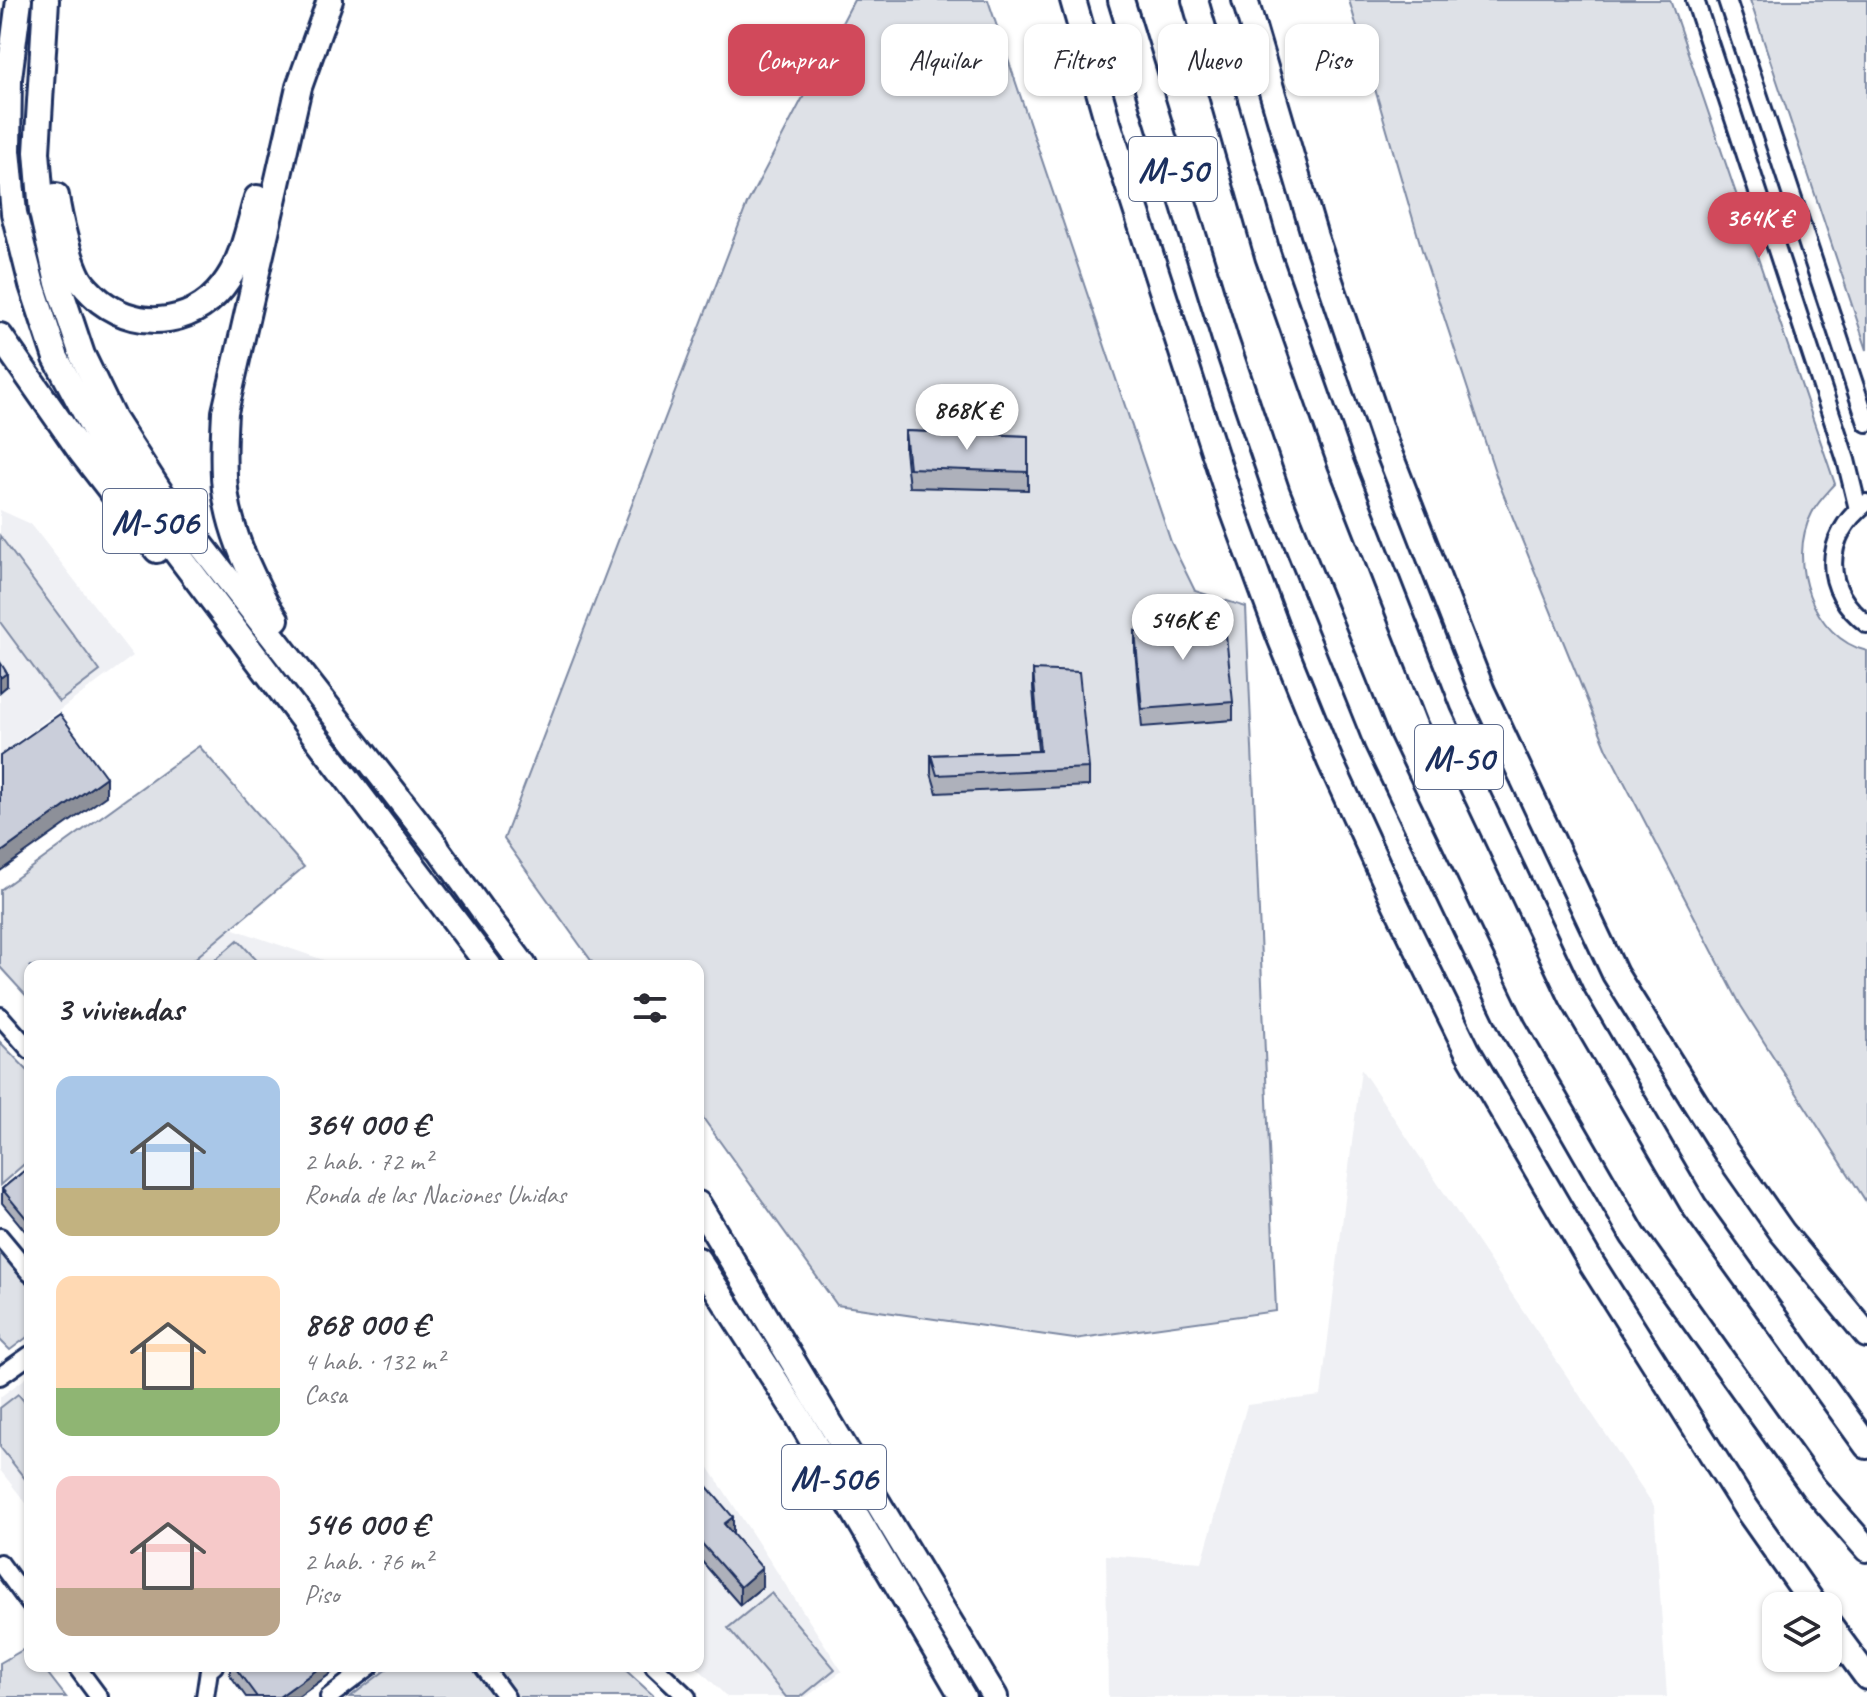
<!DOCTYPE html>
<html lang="es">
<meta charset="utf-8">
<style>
:root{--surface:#fff;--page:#f7f7f7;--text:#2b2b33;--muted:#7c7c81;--accent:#d1495b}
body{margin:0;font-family:Caveat,sans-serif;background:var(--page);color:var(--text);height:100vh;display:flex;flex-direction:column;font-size:30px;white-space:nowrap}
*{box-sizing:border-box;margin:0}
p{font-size:26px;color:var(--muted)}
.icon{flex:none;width:44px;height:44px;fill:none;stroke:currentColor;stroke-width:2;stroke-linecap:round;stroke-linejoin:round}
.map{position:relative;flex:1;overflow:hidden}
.details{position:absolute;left:24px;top:960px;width:680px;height:712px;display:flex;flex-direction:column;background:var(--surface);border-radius:16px;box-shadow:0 2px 6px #0004}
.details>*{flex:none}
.hud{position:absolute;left:728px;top:24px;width:760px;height:72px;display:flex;gap:16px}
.controls{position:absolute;left:1762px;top:1592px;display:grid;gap:16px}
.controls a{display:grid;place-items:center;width:80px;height:80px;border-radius:16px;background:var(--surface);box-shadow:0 2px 6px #0004;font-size:40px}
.price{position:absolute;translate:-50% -68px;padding:0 18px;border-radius:28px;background:#fff;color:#222;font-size:26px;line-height:52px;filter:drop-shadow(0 2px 4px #0008)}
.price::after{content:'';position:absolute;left:50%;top:48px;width:24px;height:18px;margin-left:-12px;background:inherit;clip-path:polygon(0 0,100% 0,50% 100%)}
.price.selected{background:var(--accent);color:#fff}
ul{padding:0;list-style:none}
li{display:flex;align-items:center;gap:24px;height:200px;padding:0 32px}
li span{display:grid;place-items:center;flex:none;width:224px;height:160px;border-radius:16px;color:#555}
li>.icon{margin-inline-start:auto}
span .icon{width:96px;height:96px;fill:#fffc;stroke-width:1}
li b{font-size:34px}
h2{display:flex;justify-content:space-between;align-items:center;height:96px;padding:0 32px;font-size:34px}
.tag{padding:0 28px;border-radius:16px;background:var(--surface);box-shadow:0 2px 6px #0004;font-size:28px;line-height:72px}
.tag.selected{background:var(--accent);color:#fff}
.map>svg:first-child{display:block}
.built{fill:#eff0f4}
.green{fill:#dee1e7;stroke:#7c88a2;stroke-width:2}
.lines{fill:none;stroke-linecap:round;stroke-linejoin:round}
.minor-casing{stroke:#1b2f5e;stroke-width:22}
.major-casing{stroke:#1b2f5e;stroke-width:28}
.highway-casing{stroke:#1b2f5e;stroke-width:30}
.minor{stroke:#fff;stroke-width:16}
.major{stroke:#fff;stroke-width:22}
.highway{stroke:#fff;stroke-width:24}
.wall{fill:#aeb1bb;stroke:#1b2f5e;stroke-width:2}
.shaded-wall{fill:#8d9099;stroke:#1b2f5e;stroke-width:2}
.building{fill:#caceda;stroke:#1b2f5e;stroke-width:2}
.labels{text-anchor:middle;stroke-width:7;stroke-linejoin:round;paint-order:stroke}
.shield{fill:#fff;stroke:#5f6d8e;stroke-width:2}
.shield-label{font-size:36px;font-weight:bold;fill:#1b2f5e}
</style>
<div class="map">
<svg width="1867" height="1697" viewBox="0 0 1867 1697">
<rect width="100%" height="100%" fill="#fff"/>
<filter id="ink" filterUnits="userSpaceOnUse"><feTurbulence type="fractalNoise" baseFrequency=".0125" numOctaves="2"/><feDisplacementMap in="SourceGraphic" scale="16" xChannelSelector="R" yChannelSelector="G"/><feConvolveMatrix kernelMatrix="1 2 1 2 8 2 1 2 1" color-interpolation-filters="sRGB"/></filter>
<g filter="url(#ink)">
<g class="built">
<polygon points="0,510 31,524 133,656 0,754"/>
<polygon points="225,926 341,966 180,966"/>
<polygon points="1361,1069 1654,1506 1667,1697 1108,1697 1106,1555 1202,1562 1247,1405 1321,1396"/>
<polygon points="30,1375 30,1508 0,1470 0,1397"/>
<polygon points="698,1451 842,1671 806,1697 727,1697 696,1666 698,1666"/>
</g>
<g class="green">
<polygon points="854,0 988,0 1171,542 1195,591 1246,607 1276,1311 1074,1339 837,1305 698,1111 698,966 595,966 504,839 747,204"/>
<path d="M1349 0H1670L1835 484C1827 493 1817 503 1812 513 1786 562 1813 638 1867 651V1203L1741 1006 1607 749 1498 481 1422 250Z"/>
<polygon points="1750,0 1867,0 1867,350"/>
<polygon points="0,536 100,671 59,702 0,622"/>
<polygon points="199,746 304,867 186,966 30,966 30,1000 0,967 0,890"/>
<polygon points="238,940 262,966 208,966"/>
<polygon points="0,1042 30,1073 30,1159 0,1185"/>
<polygon points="0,1252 30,1287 30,1335 10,1350 0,1340"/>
<polygon points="18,1394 30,1408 30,1485 0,1447 0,1408"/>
<polygon points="771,1593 835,1669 801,1697 786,1697 728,1628"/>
<polygon points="28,1647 30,1666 42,1666 66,1697 0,1697 0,1663"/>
<polygon points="391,1666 621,1666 655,1697 350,1697"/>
</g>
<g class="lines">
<defs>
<g id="minor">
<polyline points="1695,0 1846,460 1858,509"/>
<polyline points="1727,0 1867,423"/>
<path d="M1866 503C1822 538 1822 590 1867 624"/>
<polyline points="0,1016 30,1050"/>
<polyline points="0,1237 30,1273"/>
<polyline points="0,1376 30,1355"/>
<polyline points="0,1563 30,1604"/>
<polyline points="76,1666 99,1697"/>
<polyline points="483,1666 506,1697"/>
<polyline points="654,1666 687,1697"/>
<polyline points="205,1697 209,1670 214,1666"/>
<polyline points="329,1697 370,1666"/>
</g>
<polyline id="major" points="436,846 485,914"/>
<g id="highway">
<polyline points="19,0 9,78 8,151 14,213 32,285 56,358 96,433 170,544 489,966"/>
<polyline points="46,0 37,152 42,212 58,283 82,355 113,419 160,492 436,846"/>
<polyline points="1073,0 1108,123 1233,510 1279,635 1330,761 1396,905 1467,1050 1590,1261 1746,1508 1815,1606"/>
<polyline points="1121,0 1225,339 1277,493 1377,742 1513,1027 1633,1235 1813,1487 1867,1549"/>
<polyline points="1195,0 1268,256 1341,464 1439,715 1572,997 1694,1206 1867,1446"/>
<polyline points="1245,0 1314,234 1384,440 1482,691 1615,974 1726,1152 1782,1232 1867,1335"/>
<path d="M56 196C59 218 69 259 79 278 84 287 93 295 100 301 142 333 199 324 228 279 244 255 249 225 257 198"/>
<polyline points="0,336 81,452 157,550"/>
<path d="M276 619C265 605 259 590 252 575 222 513 221 479 225 412L299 87 330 0"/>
<polyline points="485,914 524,966"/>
<polyline points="698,1204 995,1697"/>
<polyline points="698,1260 795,1411 963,1697"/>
<polyline points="1828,1624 1867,1677"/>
</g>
</defs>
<use href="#minor" class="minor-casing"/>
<use href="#major" class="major-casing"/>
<use href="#highway" class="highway-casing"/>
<use href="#minor" class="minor"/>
<use href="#major" class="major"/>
<use href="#highway" class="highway"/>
</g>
<g class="wall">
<polygon points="905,431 1028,436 1028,490 909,487 905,450"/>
<polygon points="1135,631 1233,702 1233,720 1142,727 1135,650"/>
<polygon points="1033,670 1089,768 1089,786 937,793 931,773 931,755 1038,751 1033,688"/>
<polygon points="30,1166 30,1237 2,1203 2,1189"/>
<polygon points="698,1476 762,1587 740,1605 698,1557"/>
<polygon points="230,1666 341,1666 298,1697 246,1697 230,1675"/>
</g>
<g class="shaded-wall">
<polygon points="7,673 7,686 0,692 0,678"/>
<polygon points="106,777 106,796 0,871 0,853"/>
<polygon points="733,1517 733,1535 724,1524"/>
<polygon points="762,1568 762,1587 740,1605 740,1587"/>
<polygon points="322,1666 341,1666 298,1697 279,1697"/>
</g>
<g class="building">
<polygon points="905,431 1028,436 1028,472 909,468"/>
<polygon points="1212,614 1215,624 1225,626 1233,702 1142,709 1135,631 1150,631 1150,617"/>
<polygon points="0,662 7,673 0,678"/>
<polygon points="1033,670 1079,672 1089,768 937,775 931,755 1040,751"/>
<polygon points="60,714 106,777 0,853 0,756"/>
<polygon points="30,1166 30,1223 2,1189"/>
<polygon points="698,1476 733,1517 724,1524 762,1568 740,1587 698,1539"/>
<polygon points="234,1666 322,1666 279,1697 257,1697"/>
</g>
</g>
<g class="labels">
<g class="shield">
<rect x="1129" y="137" width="88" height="64" rx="6"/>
<rect x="103" y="489" width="104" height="64" rx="6"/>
<rect x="1415" y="725" width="88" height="64" rx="6"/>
<rect x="782" y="1445" width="104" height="64" rx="6"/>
</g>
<g class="shield-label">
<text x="1173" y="182">M-50</text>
<text x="155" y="534">M-506</text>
<text x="1459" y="770">M-50</text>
<text x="834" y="1490">M-506</text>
</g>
</g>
</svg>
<div class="controls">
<a><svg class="icon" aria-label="layers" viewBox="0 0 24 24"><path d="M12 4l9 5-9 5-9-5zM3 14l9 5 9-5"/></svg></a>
</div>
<b class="price selected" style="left:1759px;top:260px">364K €</b>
<b class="price" style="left:967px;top:452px">868K €</b>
<b class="price" style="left:1183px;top:662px">546K €</b>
<div class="hud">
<a class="tag selected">Comprar</a>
<a class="tag">Alquilar</a>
<a class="tag">Filtros</a>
<a class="tag">Nuevo</a>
<a class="tag">Piso</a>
</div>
<section class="details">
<h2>3 viviendas<svg class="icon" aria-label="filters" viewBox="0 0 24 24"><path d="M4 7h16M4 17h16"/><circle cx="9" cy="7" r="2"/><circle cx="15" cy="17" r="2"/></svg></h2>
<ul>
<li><span style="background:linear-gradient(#a9c7e8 70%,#c2b280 0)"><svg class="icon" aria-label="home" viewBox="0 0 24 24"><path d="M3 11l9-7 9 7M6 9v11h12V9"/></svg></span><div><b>364 000 €</b><p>2 hab. · 72 m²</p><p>Ronda de las Naciones Unidas</p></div></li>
<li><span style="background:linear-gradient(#ffd9b3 70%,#8fb573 0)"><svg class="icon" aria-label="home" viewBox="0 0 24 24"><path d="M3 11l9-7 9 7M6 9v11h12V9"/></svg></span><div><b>868 000 €</b><p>4 hab. · 132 m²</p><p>Casa</p></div></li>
<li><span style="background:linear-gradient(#f6c9c9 70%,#b9a48a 0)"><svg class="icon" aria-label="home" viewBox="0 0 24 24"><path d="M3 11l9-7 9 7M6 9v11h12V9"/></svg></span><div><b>546 000 €</b><p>2 hab. · 76 m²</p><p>Piso</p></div></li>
</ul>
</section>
</div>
